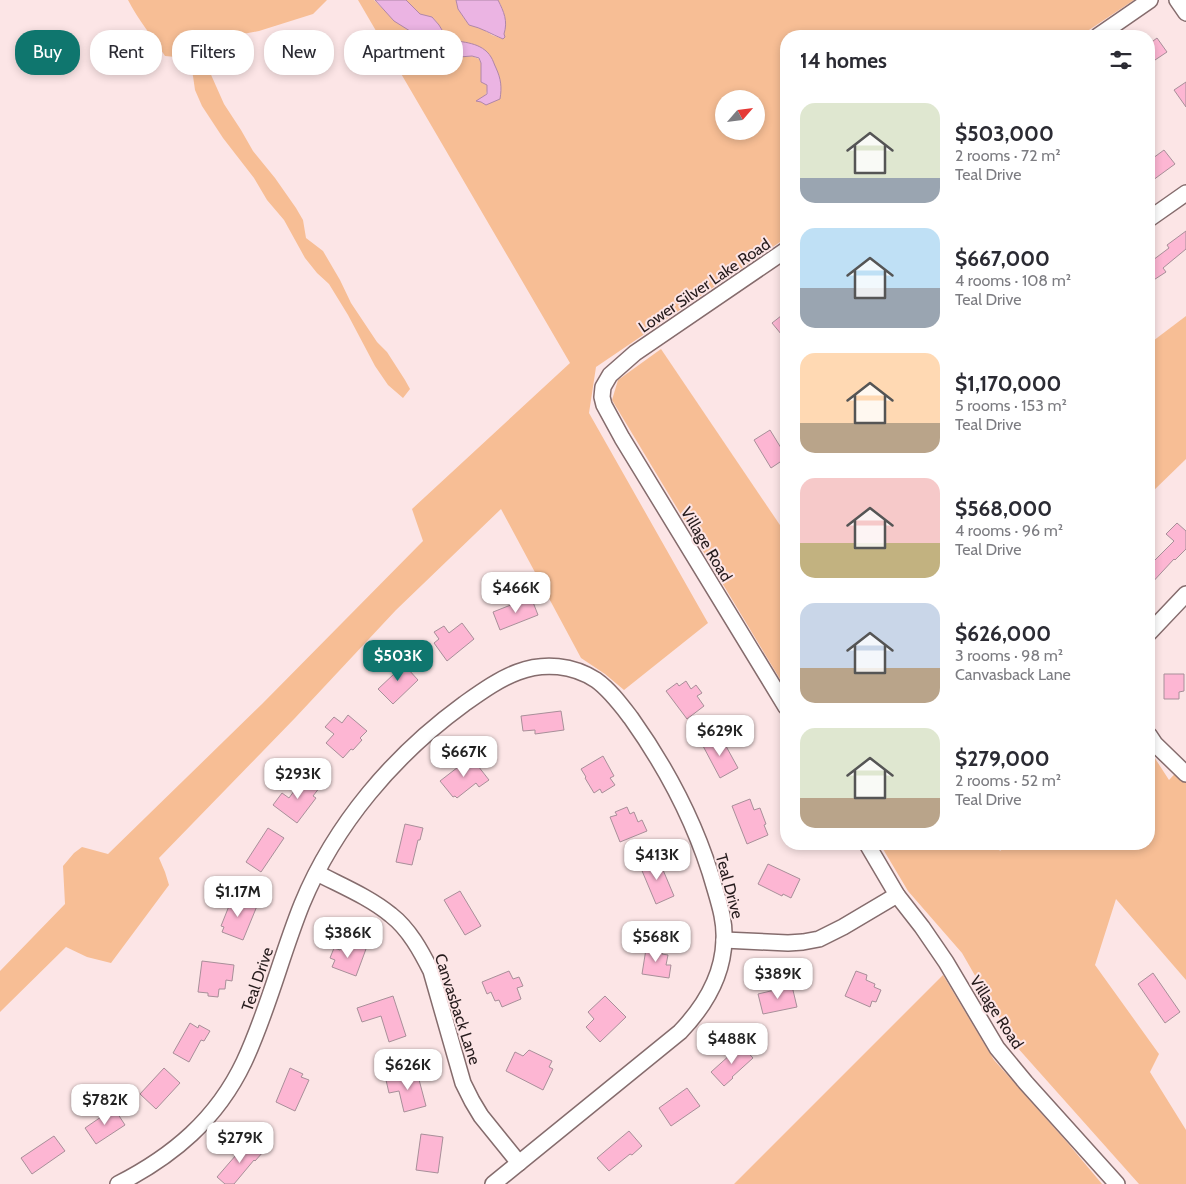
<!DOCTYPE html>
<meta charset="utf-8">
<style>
:root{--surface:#fff;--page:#f7f7f7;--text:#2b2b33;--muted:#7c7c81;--accent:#0f766e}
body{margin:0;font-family:Cabin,sans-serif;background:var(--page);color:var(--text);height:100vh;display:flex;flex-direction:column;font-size:19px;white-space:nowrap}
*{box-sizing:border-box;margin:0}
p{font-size:16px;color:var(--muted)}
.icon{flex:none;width:28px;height:28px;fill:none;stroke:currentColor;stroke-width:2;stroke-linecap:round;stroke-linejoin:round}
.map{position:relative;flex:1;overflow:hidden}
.panel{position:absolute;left:780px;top:30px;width:375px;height:820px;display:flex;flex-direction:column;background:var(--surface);border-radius:20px;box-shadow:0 2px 8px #0003}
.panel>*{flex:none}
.hud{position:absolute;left:15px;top:30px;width:475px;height:45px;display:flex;gap:10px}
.needle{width:32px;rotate:62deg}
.fabs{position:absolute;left:715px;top:90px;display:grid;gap:10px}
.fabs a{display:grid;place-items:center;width:50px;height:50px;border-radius:50%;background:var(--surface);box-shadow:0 2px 8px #0003;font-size:25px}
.price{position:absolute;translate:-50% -42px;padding:0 11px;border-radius:10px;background:#fff;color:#222;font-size:16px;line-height:32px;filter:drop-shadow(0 1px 2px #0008)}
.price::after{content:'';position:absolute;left:50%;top:30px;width:15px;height:11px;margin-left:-8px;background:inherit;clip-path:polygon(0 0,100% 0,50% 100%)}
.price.current{background:var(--accent);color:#fff}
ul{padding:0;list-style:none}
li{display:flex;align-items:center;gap:15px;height:125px;padding:0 20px}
li span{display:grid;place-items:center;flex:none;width:140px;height:100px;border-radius:15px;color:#555}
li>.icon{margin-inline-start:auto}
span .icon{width:60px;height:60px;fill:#fffc;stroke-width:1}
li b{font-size:21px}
h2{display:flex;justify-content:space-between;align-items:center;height:60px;padding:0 20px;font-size:21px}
.chip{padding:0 18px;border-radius:20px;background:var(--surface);box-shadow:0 2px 8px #0003;font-size:18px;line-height:45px}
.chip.current{background:var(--accent);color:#fff}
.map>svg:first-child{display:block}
.green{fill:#f7be95;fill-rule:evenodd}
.water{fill:#ebb4e3;stroke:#b086a7}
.building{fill:#fdb6d3;stroke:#a88f99}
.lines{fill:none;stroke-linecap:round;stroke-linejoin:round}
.minor-casing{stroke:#856c6d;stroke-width:18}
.minor{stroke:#fff;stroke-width:15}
.labels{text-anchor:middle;stroke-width:4;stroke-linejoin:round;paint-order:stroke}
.street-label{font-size:16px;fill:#251b1c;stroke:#fce5e6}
</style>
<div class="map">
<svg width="1186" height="1184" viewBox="0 0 1186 1184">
<rect width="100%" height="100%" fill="#fce5e6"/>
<g class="green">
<path d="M128 0H327L313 14 259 31 243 34 228 32 214 35 203 47 208 68 224 104 241 130 253 151 275 178 296 208 303 220 306 238 323 251 340 280 351 303 377 342 387 352 405 380 410 389 403 398 388 385 375 366 348 315 329 284 317 273 305 258 284 220 267 200 254 178 223 138 202 106 195 90 193 76 186 58 165 56C153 37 138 20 128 0Z"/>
<path d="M358 0H374C385 11 394 21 407 29 414 34 423 33 428 40L459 57 472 56 479 59 481 63V81L487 85C488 93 485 96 481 102L484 104 498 73 462 42 448 40 439 25 432 17 420 14 406 0H456L458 9 469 25 481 28 492 35 503 39C507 23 506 15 498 0H1134L1080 36H786V238L596 367 589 413 708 623 624 690 605 674 581 658 501 509 396 610 295 718 159 858 165 872 169 885 111 963 87 957 66 947 0 1012V971L65 904 63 866 74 853 82 847 108 854 262 704 423 541 412 509 570 363ZM724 99H756V131H724Z"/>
<polygon points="1186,316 1186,459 1149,495 1149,344"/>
<polygon points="661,349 786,534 786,689 612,400 618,380"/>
<polygon points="1149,749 1169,780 1186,762 1186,980 1116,899 1095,965 1159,1054 1150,1072 1186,1130 1186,1184 1139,1184 1015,1045 962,953 908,891 880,844 995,844 1000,851 1009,844 1149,844"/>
<polygon points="943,975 994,1060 1066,1141 1102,1184 734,1184"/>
</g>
<g class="water">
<path d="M375 0H406L420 14 432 17 439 25 448 40C462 42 482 42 491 57 493 60 494 64 496 68 501 79 502 87 500 99L486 105 481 102 476 101 487 94V85L481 82V63L479 58 472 56 459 57 456 59 446 60 432 54 428 40 426 37 410 31 394 21Z"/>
<path d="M456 0H498C504 12 508 21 504 34L505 37 503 39C491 34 482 28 469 25L458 9Z"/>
</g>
<g class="building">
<polygon points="1157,38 1167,52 1149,64 1149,44"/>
<polygon points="1186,82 1186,107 1174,90"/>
<polygon points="1164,150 1175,164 1149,183 1149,161"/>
<polygon points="1186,231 1186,249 1163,268 1166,272 1149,283 1149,263 1169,248 1167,245"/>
<polygon points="786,312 786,340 772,323"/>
<polygon points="770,430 786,456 786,458 771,468 754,440"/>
<polygon points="1177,523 1186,531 1186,549 1175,560 1174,559 1149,586 1149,554 1155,560 1174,541 1166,534"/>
<polygon points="531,597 538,615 500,630 493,612"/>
<polygon points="462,623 474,639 447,661 434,643 439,639 434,632 444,626 449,633"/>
<polygon points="398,658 418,680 393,704 378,689 394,674 388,668"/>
<polygon points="1164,674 1184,674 1184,691 1179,692 1179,699 1164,699"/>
<polygon points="686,681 691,689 696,685 702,693 697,696 704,706 687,719 666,691 677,683 679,686"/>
<polygon points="561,711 564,730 535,734 535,730 523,731 521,716"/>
<polygon points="348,715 367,731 360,738 362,740 353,750 351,749 343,758 326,743 334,734 325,727 334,717 342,723"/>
<polygon points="721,737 738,768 720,778 703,746"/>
<polygon points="603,756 614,776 610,778 615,785 602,793 600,789 594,793 585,778 586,777 581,769"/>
<polygon points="471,757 489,780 479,787 476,783 457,798 455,796 453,797 440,781"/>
<polygon points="305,776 320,787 313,796 316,798 297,823 273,805 282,793 289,798"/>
<polygon points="750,799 754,810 760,808 766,824 764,825 768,835 747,844 732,806"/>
<polygon points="627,807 630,814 634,812 638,822 642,820 647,831 620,842 610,817 617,815 615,812"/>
<polygon points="405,824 423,828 420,840 418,840 412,865 396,862"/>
<polygon points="268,828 284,838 261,872 246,862"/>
<polygon points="658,858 674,896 656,904 640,866"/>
<polygon points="768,864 800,879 791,898 783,894 782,896 758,884"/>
<polygon points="460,891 481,926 465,935 444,900"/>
<polygon points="233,896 257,906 243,940 222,932 224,927 221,926"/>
<polygon points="353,944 366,949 356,976 332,967 335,960 330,958 334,948 340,950 341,946 352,949"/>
<polygon points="653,945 664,946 662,954 668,955 666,965 671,965 669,978 642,974 646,949 653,950"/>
<polygon points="202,961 234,965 232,981 226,980 225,989 219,989 218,997 208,996 208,993 198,992"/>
<polygon points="509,971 513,979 519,977 523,986 517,988 521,999 502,1007 499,1000 495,1001 491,992 487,994 482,982"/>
<polygon points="856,971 867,975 866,980 875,984 874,987 881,990 876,1002 872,1001 870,1007 845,996"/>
<polygon points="1153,973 1180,1012 1165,1023 1138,984"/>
<polygon points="792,986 797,1007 763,1014 758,994"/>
<polygon points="393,996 406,1036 389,1042 381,1016 362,1022 357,1008"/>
<polygon points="605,996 626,1017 600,1042 586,1027 594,1019 588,1012"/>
<polygon points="190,1023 198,1028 199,1025 210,1031 204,1041 201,1040 189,1062 173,1053"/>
<polygon points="741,1045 753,1058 732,1077 733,1078 724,1086 711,1072"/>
<polygon points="529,1050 552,1061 549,1067 553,1069 543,1090 506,1071 515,1052 523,1056"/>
<polygon points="164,1068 180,1083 156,1109 140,1094"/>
<polygon points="290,1068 303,1074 301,1077 309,1080 295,1111 276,1102"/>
<polygon points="417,1072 426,1106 404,1112 399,1091 389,1093 386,1080"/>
<polygon points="687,1088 700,1106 671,1126 659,1108"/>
<polygon points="114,1108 125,1125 96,1144 85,1128"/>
<polygon points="629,1131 642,1146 632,1155 630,1154 609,1171 597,1158"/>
<polygon points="421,1134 443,1137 438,1173 416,1170"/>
<polygon points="54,1136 65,1151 32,1174 21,1158"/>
<polygon points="249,1140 263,1152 255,1161 254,1160 234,1184 225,1184 217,1177"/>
</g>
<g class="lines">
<defs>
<g id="minor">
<polyline points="1177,0 1186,13"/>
<polyline points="1098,36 1150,0"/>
<polyline points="1149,219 1186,193"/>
<polyline points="786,250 635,353 610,375 603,387 602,397 604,405 622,438 786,707"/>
<polyline points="1149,633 1186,594"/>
<polyline points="1149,735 1155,744 1186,774"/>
<polyline points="867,844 897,895 922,927 946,962 997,1048 1026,1083 1117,1184"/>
<path d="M317 873C342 886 369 897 391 915 409 929 421 951 431 971L463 1083 472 1101 481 1116 519 1163"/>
<polyline points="724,940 788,943 803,942 819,939 843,927 897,895"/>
<path d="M118 1184C173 1156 217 1119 244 1062 268 1011 281 956 302 904 335 824 394 755 464 704 481 692 499 679 518 672 544 662 573 665 596 680 610 690 621 705 631 718 668 770 698 828 715 889 720 906 725 922 724 940 723 976 704 1007 680 1032L493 1184"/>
</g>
</defs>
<use href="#minor" class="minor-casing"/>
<use href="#minor" class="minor"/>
</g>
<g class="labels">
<g class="street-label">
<text transform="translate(704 285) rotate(-34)" y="6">Lower Silver Lake Road</text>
<text transform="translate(707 544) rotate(59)" y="6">Village Road</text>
<text transform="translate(730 886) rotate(75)" y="6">Teal Drive</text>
<text transform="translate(257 979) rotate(-71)" y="6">Teal Drive</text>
<text transform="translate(458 1009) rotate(72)" y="6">Canvasback Lane</text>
<text transform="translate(997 1012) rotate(57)" y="6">Village Road</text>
</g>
</g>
</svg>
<div class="fabs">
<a><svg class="needle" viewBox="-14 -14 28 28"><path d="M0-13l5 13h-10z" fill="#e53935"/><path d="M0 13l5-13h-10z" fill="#7c7c81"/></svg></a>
</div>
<b class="price" style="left:516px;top:614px">$466K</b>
<b class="price current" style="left:398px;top:682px">$503K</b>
<b class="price" style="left:720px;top:757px">$629K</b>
<b class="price" style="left:464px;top:778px">$667K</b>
<b class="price" style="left:298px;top:800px">$293K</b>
<b class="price" style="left:657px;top:881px">$413K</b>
<b class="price" style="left:238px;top:918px">$1.17M</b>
<b class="price" style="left:348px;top:959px">$386K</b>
<b class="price" style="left:656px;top:963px">$568K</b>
<b class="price" style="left:778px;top:1000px">$389K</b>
<b class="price" style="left:732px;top:1065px">$488K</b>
<b class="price" style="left:408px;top:1091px">$626K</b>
<b class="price" style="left:105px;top:1126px">$782K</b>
<b class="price" style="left:240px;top:1164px">$279K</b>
<div class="hud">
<a class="chip current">Buy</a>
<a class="chip">Rent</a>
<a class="chip">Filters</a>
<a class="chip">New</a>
<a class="chip">Apartment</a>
</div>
<section class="panel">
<h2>14 homes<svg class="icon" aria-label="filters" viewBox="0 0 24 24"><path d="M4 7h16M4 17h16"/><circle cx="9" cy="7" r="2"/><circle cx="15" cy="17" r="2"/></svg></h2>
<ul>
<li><span style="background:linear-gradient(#dfe7d0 75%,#9aa5b1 0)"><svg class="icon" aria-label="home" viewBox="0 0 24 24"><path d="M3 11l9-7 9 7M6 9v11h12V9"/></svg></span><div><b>$503,000</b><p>2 rooms · 72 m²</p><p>Teal Drive</p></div></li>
<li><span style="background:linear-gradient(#bfe0f5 60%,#9aa5b1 0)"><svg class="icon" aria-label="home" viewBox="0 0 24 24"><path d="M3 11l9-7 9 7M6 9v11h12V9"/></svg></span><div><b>$667,000</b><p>4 rooms · 108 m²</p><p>Teal Drive</p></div></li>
<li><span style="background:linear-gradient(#ffd9b3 70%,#b9a48a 0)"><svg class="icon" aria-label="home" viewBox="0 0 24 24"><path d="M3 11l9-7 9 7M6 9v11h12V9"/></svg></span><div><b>$1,170,000</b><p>5 rooms · 153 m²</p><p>Teal Drive</p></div></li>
<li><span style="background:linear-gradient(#f6c9c9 65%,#c2b280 0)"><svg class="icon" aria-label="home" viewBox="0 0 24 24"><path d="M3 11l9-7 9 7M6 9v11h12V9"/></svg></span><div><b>$568,000</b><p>4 rooms · 96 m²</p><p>Teal Drive</p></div></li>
<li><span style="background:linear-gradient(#c9d6e8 65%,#b9a48a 0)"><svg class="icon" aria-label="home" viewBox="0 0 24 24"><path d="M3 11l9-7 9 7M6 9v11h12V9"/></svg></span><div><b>$626,000</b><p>3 rooms · 98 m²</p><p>Canvasback Lane</p></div></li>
<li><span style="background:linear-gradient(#dfe7d0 70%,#b9a48a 0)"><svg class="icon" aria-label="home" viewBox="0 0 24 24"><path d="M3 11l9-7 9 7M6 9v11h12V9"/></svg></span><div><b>$279,000</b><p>2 rooms · 52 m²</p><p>Teal Drive</p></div></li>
</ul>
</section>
</div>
